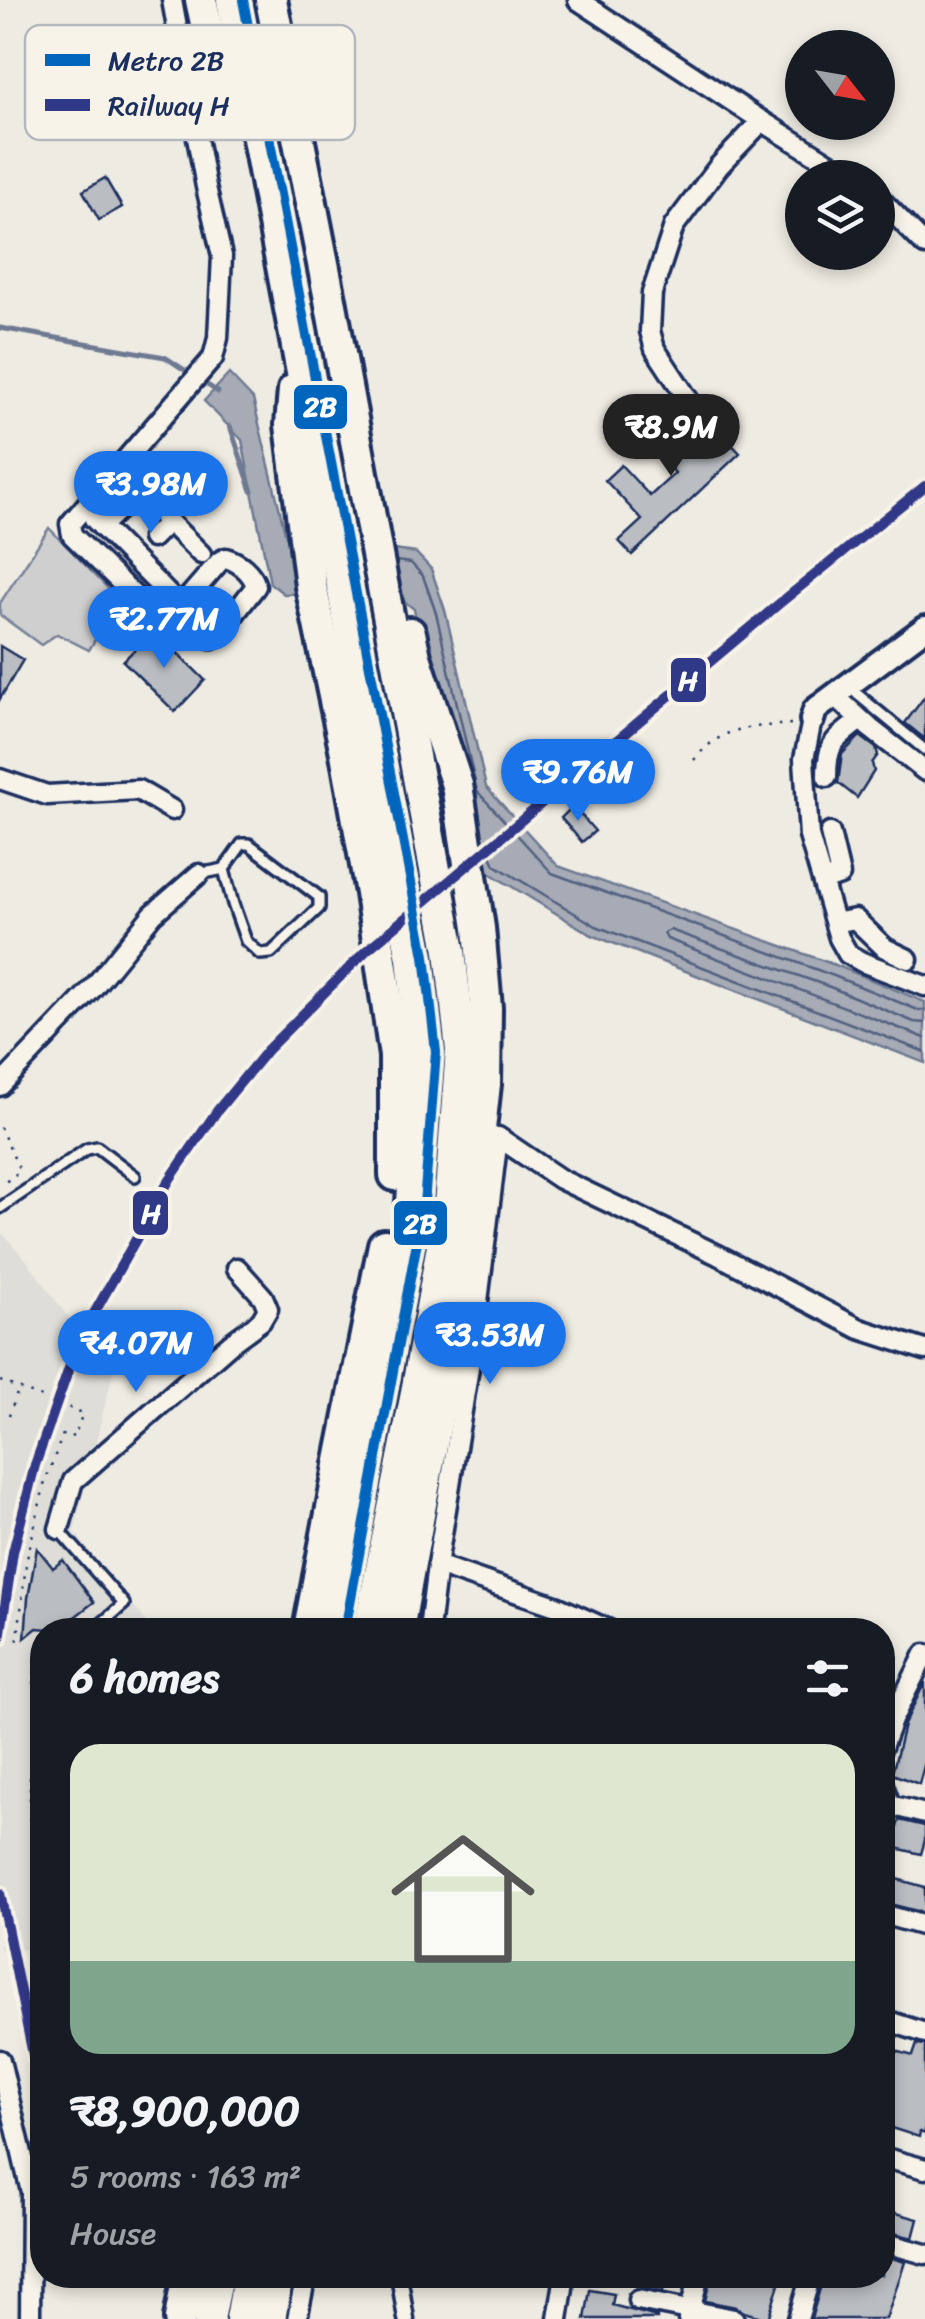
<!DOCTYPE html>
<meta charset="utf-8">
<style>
:root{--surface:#171b24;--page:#20242c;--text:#f1f3f6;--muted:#9ea1a6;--line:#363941;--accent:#1a73e8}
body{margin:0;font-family:Sriracha,sans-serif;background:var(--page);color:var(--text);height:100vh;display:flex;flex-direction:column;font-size:38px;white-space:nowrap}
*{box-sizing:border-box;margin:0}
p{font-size:32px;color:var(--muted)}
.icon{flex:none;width:55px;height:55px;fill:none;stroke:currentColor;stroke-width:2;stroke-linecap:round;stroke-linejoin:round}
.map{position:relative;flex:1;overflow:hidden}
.details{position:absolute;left:30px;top:1618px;width:865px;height:670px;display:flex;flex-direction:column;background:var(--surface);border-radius:40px;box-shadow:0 5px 15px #0003}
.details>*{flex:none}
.needle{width:65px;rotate:121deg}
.buttons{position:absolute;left:785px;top:30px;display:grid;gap:20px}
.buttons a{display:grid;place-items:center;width:110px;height:110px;border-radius:50%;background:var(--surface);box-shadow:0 5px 15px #0003;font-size:50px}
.price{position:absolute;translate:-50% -85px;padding:0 22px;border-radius:35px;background:var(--accent);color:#fff;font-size:32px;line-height:65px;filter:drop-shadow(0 2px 5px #0008)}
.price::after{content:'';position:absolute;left:50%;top:60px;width:30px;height:22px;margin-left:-15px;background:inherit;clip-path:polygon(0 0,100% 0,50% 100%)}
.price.selected{background:#222;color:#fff}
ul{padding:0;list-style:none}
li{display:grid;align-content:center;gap:20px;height:530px;padding:0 40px}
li+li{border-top:2px solid var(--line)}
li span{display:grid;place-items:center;height:310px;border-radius:30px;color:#555}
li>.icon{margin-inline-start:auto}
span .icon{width:180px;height:180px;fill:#fffc;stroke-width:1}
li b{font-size:42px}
h2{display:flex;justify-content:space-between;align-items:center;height:120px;padding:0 40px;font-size:42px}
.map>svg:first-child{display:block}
.built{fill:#deddd8}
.green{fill:#cfcfcf;stroke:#757f96;stroke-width:2.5}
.water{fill:#a6abb5;stroke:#6e7992;stroke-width:2.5}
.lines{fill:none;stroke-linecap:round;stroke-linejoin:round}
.shore{stroke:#536181;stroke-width:2.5}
.stream{stroke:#6e7992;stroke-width:5}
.building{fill:#babdc2;stroke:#1b2f5e;stroke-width:2.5}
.service-casing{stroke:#1b2f5e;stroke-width:16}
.pedestrian-casing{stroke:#1b2f5e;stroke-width:21}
.minor-casing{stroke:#1b2f5e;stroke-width:25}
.tertiary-casing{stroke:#1b2f5e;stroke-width:30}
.trunk-casing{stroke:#1b2f5e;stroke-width:38}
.path{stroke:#1b2f5e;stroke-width:2.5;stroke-dasharray:2.5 8;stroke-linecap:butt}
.service{stroke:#f7f3e8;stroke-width:9}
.pedestrian{stroke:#f7f3e8;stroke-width:14}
.minor{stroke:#f7f3e8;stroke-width:18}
.tertiary{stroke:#f7f3e8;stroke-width:22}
.trunk{stroke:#f7f3e8;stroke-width:30}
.rail-1-casing{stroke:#f7f3e8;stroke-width:18}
.rail-1{stroke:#303888;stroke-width:10}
.metro-1-casing{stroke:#f7f3e8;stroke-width:18}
.metro-1{stroke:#0065bd;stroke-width:10}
.key{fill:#f7f3e8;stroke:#b5b8bf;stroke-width:2.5}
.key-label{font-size:28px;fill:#1b2f5e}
.line-badge{stroke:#f7f3e8;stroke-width:4}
.badge-label{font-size:28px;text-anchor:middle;font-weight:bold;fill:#fff}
</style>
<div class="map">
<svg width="925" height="2319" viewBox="0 0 925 2319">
<rect width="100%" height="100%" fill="#eeebe2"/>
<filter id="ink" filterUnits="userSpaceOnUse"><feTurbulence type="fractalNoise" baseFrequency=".01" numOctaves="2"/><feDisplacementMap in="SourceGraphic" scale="20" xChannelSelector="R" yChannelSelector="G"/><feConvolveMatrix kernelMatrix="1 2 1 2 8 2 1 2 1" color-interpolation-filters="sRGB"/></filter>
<g filter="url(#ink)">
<polygon class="built" points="0,1231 25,1258 71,1321 118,1351 74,1532 153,1630 42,1630 42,1950 0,1949"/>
<polygon class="green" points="49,528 119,600 89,650 57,634 41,645 0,615 0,603"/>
<polygon class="water" points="229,374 253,399 286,536 416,553 431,569 445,610 486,787 558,866 838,966 925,1002 925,1063 592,935 486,871 455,799 414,609 391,591 284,594 270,583 242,440 204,401"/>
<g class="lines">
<g class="shore">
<polyline points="396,561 411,563 423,576 436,613 477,791 552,873 834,976 918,1010 925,1010"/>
<polyline points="483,837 495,865 596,926 925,1052"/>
<polyline points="925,1023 914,1022 830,987 670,930 664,933 667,939 925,1038"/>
</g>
<g class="stream">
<polyline points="0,328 165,357 218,392"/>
<polyline points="230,426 252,491"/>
</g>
</g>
<g class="building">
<polygon points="105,178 122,207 99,220 83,191"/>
<polygon points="671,417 698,446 705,440 715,438 719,431 740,453 632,555 619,541 642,520 605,480 621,465 650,496 675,473 646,441"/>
<polygon points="154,630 205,680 175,712 123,661"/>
<polygon points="0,646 23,660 0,699"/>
<polygon points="925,696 925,739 905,723"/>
<polygon points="860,736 876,748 878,755 872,763 874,771 857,798 838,783 842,754"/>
<polygon points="573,806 595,831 582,842 561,818"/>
<polygon points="37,1548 53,1568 63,1560 94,1602 58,1630 37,1628 25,1638 28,1598"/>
<polygon points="925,1682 925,1762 919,1784 892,1774 904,1725"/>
<polygon points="899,1820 925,1826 925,1840 921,1854 892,1847"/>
<polygon points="882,1875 925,1887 925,1913 882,1902"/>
<polygon points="917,2044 925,2045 925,2134 920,2132 919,2137 882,2125 882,2047 913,2056"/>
<polygon points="882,2209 918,2219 913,2238 882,2230"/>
<polygon points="882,2255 905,2262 886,2319 811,2319 824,2275 882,2275"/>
<polygon points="643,2275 665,2275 663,2292 641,2288"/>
<polygon points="711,2275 782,2275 768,2319 744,2312 736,2307 705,2301"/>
<polygon points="590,2290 614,2294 612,2305 657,2317 657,2319 585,2319"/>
</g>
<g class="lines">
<defs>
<g id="service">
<polyline points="857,694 925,750"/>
<polyline points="199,874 224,869 242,844 249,844 319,897 319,908 271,953 260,954 246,941 233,904 224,869"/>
<polyline points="0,1208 87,1149 97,1147 135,1176"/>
<polyline points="59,1530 124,1604 94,1630"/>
</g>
<polyline id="pedestrian" points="399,2275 406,2319"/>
<g id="minor">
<path d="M172 0 206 187 222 256 218 338 213 358 70 524 72 535 148 609 175 613 220 561 226 558C239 562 252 572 256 586L218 635 212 639 175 613"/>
<polyline points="578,0 762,121 853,178"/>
<polyline points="878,197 925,245"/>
<polyline points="707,428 655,349 650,331 652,293 674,226 719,166 762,121"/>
<polyline points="94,519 169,595"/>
<polyline points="101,526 135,494 142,495 201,554"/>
<polyline points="152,538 169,521"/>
<polyline points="835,696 870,728 925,771"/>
<polyline points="812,720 804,759 809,836 839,938 848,954 862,962 925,986"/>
<path d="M827 777C827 742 834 741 860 720"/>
<polyline points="0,779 47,795 138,790 172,810"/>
<polyline points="823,881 840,875 830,833"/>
<polyline points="835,923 855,919 885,948 908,959"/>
<polyline points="0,1086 93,988 153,914 199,874"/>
<polyline points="59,1529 73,1481 231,1343 261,1321 268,1309 263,1297 237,1268"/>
<polyline points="437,1565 556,1606 609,1630"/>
<polyline points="429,1630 437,1565 473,1343 498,1137 560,1179 718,1255 860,1329 925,1350"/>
<polyline points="882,1747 892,1720 925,1654"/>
<polyline points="882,1782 890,1805 925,1814"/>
<polyline points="882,1914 925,1926"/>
<polyline points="882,2019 925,2033"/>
<polyline points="0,2060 31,2192 30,2319"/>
<polyline points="882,2157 925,2169"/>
<polyline points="882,2242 925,2254"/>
<polyline points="638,2300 734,2319"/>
<polyline points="297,2319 306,2275"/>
<polyline points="558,2319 565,2275"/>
<polyline points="688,2319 699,2275"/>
<polyline points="798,2319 811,2275"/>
</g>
<polyline id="tertiary" points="812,720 815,710 925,628"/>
<g id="trunk">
<polyline points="201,0 215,64 249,85"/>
<polyline points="232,0 412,958 422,1053 412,1203 337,1630"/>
<polyline points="271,0 329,294 450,951 461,1050 449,1206 416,1393 369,1630"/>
<polyline points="294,390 291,425 311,586 346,753 371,893 395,1056 395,1175"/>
<polyline points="410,633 415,657 457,785 479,928 486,1008 485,1084 464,1273 425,1482"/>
<polyline points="340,1466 384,1245"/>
<polyline points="309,1630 340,1466 349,1449"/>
<polyline points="398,1630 425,1482 424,1466"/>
<polyline points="180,2319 188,2275"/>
<polyline points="209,2319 218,2275"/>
<polyline points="241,2319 249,2275"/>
<polyline points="270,2319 278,2275"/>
</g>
</defs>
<use href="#service" class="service-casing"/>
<use href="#pedestrian" class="pedestrian-casing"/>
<use href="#minor" class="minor-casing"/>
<use href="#tertiary" class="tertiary-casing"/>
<use href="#trunk" class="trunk-casing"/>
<g class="path">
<path d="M694 760C724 724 749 728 791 724"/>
<polyline points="0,1127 20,1171 0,1186"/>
<polyline points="0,1381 83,1413 74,1437 63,1434 45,1482 26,1563 17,1647"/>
<polyline points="9,1416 18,1390"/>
<polyline points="34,1684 36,1651"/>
<polyline points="38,1684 41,1642"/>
<polyline points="30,1821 30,1758"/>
</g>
<use href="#service" class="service"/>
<use href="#pedestrian" class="pedestrian"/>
<use href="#minor" class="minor"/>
<use href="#tertiary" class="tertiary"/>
<use href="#trunk" class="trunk"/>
<defs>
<g id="rail-1">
<polyline points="0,1639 13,1552 35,1465 79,1340 170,1179 217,1111 267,1050 367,950 780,603 925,486"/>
<polyline points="0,1893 42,2099"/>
</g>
</defs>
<use href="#rail-1" class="rail-1-casing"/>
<use href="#rail-1" class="rail-1"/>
<defs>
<polyline id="metro-1" points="243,0 425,956 436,1052 424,1204 345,1630"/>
</defs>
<use href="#metro-1" class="metro-1-casing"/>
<use href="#metro-1" class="metro-1"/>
</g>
</g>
<rect x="25" y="25" width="330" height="115" rx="15" class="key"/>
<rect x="45" y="54" width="45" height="12" fill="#0065bd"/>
<rect x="45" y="99" width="45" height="12" fill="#303888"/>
<g class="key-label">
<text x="108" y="70">Metro 2B</text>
<text x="108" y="115">Railway H</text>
</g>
<g class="line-badge">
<rect x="292" y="383" width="57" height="48" rx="10" fill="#0065bd"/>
<rect x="669" y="656" width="39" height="48" rx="10" fill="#303888"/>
<rect x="131" y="1189" width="39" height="48" rx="10" fill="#303888"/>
<rect x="392" y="1199" width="57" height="48" rx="10" fill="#0065bd"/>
</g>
<g class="badge-label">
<text x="320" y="416">2B</text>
<text x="688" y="690">H</text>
<text x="151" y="1223">H</text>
<text x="420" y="1233">2B</text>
</g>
</svg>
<div class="buttons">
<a><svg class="needle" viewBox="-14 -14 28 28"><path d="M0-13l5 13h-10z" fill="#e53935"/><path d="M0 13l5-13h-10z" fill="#9ea1a6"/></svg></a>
<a><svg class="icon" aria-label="layers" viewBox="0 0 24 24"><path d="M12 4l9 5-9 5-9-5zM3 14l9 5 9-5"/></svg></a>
</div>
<b class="price selected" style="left:671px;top:479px">₹8.9M</b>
<b class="price" style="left:151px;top:536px">₹3.98M</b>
<b class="price" style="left:164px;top:671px">₹2.77M</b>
<b class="price" style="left:578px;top:824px">₹9.76M</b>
<b class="price" style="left:490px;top:1387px">₹3.53M</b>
<b class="price" style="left:136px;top:1395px">₹4.07M</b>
<section class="details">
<h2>6 homes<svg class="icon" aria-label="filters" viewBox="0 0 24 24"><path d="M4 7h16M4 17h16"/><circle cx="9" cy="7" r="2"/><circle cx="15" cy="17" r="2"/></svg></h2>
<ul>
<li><span style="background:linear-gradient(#dfe7d0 70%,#7fa58c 0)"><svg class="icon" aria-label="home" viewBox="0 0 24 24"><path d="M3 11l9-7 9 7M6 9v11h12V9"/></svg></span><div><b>₹8,900,000</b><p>5 rooms · 163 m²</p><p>House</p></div></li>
</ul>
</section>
</div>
